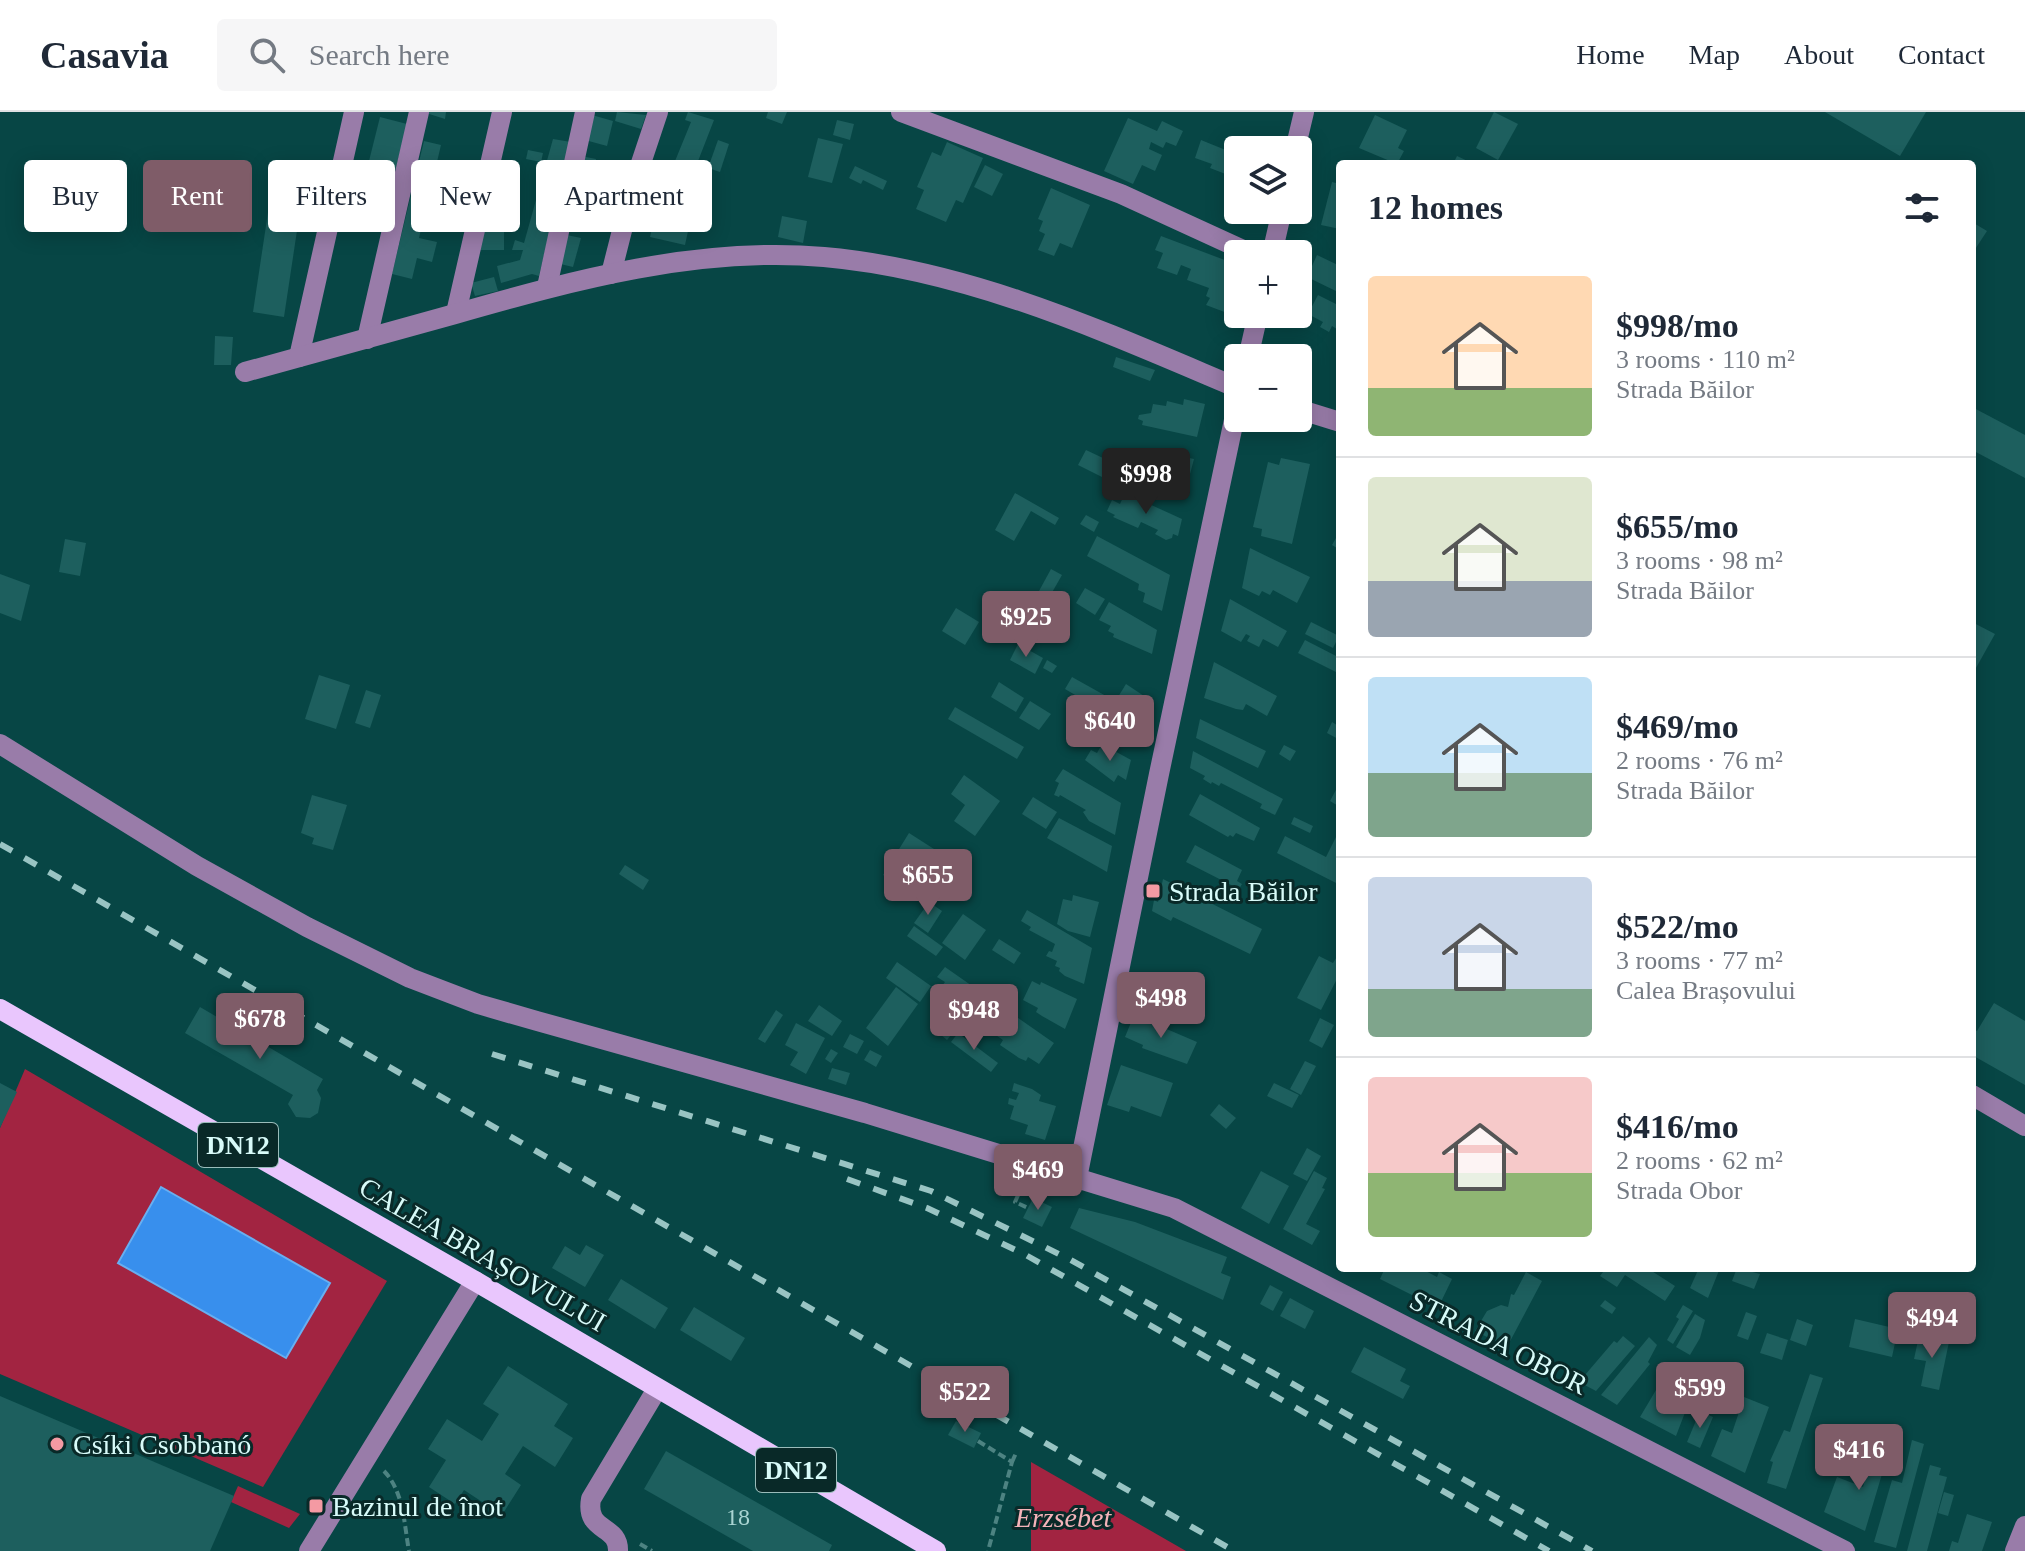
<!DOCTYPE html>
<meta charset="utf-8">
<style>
:root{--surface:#fff;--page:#f6f6f7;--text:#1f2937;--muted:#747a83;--line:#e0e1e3;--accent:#7f5c68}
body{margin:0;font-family:"Times New Roman",serif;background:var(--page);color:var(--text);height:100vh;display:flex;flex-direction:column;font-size:30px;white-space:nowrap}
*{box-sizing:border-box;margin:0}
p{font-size:26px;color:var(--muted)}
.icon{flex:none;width:44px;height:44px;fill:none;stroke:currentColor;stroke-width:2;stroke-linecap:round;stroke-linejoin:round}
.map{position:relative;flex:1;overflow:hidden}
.panel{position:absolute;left:1336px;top:48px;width:640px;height:1112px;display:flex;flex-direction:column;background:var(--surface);border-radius:8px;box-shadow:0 4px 20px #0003}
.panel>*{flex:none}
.banner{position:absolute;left:24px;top:48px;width:760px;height:72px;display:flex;gap:16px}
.tools{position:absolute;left:1224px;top:24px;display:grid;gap:16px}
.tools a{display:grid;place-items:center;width:88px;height:88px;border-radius:8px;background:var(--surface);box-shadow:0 4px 20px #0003;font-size:40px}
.price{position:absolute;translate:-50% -68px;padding:0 18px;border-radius:8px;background:var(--accent);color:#fff;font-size:26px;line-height:52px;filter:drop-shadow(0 2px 4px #0008)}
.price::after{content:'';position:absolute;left:50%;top:48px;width:24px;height:18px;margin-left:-12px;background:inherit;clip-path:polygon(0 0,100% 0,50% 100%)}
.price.active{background:#222;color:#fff}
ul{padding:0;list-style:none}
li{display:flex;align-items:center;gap:24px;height:200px;padding:0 32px}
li+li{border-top:2px solid var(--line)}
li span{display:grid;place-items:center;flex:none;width:224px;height:160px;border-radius:8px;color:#555}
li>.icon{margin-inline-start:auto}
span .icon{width:96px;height:96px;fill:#fffc;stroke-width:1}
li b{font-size:34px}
h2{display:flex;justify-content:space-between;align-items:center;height:96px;padding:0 32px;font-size:34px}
.pill{padding:0 28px;border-radius:8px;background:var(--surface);box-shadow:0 4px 20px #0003;font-size:28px;line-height:72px}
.pill.active{background:var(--accent);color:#fff}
header{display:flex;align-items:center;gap:48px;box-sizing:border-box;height:112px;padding:0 40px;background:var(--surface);border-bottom:2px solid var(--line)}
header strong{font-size:38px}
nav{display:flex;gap:44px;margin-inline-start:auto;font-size:28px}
.search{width:560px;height:72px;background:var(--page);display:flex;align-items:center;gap:20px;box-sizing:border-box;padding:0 28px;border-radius:8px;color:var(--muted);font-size:30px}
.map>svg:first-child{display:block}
.green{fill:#a22441}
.water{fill:#388fed;stroke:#68aff1;stroke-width:2}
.building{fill:#1d5f5e}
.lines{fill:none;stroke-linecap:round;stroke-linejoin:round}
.path{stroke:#4d8382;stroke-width:4;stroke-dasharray:8 4;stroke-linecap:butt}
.minor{stroke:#997ca9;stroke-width:20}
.major{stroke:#e9c6fd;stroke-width:20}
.rail{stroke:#99c4c3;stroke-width:6;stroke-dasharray:14 14;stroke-linecap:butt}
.poi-dot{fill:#f49aa3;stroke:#092928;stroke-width:3}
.labels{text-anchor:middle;stroke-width:6;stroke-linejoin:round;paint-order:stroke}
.number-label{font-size:24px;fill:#a9d4d2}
.shield{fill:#092928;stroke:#9abcba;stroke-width:2}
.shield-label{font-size:26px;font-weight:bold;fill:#d8fbf9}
.poi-label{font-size:28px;fill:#d8fbf9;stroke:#092928;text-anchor:start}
.street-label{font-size:28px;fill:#d8fbf9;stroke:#092928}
.park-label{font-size:28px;font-style:italic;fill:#f5b3b9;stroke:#092928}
</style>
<header>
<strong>Casavia</strong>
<div class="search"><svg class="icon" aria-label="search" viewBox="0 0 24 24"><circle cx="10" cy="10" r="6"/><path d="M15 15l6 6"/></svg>Search here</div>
<nav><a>Home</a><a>Map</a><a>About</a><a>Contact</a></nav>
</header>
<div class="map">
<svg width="2025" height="1439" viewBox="0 0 2025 1439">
<rect width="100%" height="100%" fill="#074645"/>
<g class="green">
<polygon points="25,957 387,1169 263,1375 0,1262 0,1016"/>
<polygon points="1031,1350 1186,1439 1031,1439"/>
<polygon points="238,1374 300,1402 289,1416 231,1390"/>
</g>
<polygon class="water" points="161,1075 330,1171 286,1246 118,1151"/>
<g class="building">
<polygon points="423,0 446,0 445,7"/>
<polygon points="617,0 646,3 641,17 615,9"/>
<polygon points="688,0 714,8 693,62 673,54 691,10 685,8"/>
<polygon points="768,0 787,0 782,12 766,6"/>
<polygon points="1494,0 1518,12 1498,48 1476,36"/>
<polygon points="1825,0 1926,0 1900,44"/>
<polygon points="592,3 613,9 607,34 585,28"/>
<polygon points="1375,3 1407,18 1398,36 1404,39 1397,52 1359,36"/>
<polygon points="380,5 407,12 387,92 360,85"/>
<polygon points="1128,6 1157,19 1162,9 1183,19 1176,34 1166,30 1163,36 1151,30 1149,37 1162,43 1155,59 1142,53 1133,72 1104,59"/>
<polygon points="837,8 854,12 850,28 833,23"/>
<polygon points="818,26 843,32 832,71 808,65"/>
<polygon points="553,27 571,30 539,164 532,162 501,171 497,154 520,148 523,138 512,138 515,128 524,131"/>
<polygon points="718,28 729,32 720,60 708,56"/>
<polygon points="1201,28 1238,43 1238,84 1235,83 1236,75 1230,71 1228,63 1210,56 1212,52 1195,46"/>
<polygon points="424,29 441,33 419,126 437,130 432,150 417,146 412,167 392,162"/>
<polygon points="947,30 983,46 963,91 956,88 946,110 916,97 924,78 917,75 932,40 941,44"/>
<polygon points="528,38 543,41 541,50 526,47"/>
<polygon points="581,44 596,47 591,71 597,75 595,83 614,88 607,116 603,115 603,118 565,109"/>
<polygon points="1457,44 1474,52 1453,52"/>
<polygon points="985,53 1003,62 992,84 974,75"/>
<polygon points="855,54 887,69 883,78 863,68 861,72 849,66"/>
<polygon points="1332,70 1340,72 1340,117 1321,113"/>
<polygon points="1051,76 1090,93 1072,136 1060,131 1054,144 1038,138 1045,122 1039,119 1043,109 1038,107"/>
<polygon points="490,84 515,88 513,100 517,100 516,105 487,100"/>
<polygon points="270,87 301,92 284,205 253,200"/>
<polygon points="782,104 807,109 803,131 778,125"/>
<polygon points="679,107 690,110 685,133 650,125 654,108 678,113"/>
<polygon points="1972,110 1987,119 1972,142"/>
<polygon points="478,120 504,120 504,138 479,138"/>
<polygon points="562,122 581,126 573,155 556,151"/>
<polygon points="1161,124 1238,153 1238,196 1235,204 1206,193 1210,186 1206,184 1209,176 1187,168 1191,157 1181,153 1177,163 1157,156 1163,141 1155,138"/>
<polygon points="1317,143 1340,154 1340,181 1307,165"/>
<polygon points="494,165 498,179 475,184 471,171"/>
<polygon points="1318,183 1340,194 1340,219 1332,214 1329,220 1320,215 1323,210 1308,202"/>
<polygon points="215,224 233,225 231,253 214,253"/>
<polygon points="1116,245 1155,258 1150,269 1113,255"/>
<polygon points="1184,287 1205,292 1197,325 1142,313 1143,309 1138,307 1139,303 1151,301 1153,292 1166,294 1167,289 1183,293"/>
<polygon points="1972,295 2025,323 2025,366 1972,338"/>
<polygon points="1086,338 1122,355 1135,358 1136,355 1141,356 1142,351 1168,355 1171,342 1194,347 1190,362 1187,362 1182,386 1114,367 1112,370 1078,353"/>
<polygon points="1281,346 1310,352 1292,432 1261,424 1262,417 1253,415 1268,350 1279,353"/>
<polygon points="1015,381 1059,406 1055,413 1031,399 1014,429 995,418"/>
<polygon points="1125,381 1182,407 1178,424 1173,422 1172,426 1166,428 1155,422 1158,418 1141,410 1138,416 1113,405 1115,403 1107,399 1112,388 1120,392"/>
<polygon points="1086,403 1099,410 1094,420 1080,412"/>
<polygon points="1340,419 1340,438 1332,433"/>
<polygon points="1097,424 1170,463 1162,499 1143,490 1145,481 1138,478 1139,472 1087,444"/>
<polygon points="65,427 86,431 80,464 59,460"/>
<polygon points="1250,436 1310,465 1297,491 1273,478 1270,483 1262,479 1259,484 1242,476"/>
<polygon points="1051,457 1062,463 1050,484 1039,479"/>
<polygon points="0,462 30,473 21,509 0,501"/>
<polygon points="1085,476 1105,487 1095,503 1076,491"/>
<polygon points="1230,487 1287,519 1278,535 1263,527 1259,535 1247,529 1250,524 1246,522 1241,530 1221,519"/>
<polygon points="1109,490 1157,518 1152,542 1113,525 1114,522 1108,519 1111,514 1099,508"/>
<polygon points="956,496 979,510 965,533 942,519"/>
<polygon points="1311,510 1339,524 1333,536 1305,522"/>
<polygon points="1972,510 1995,522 1972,563"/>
<polygon points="1305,528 1340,546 1340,562 1298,541"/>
<polygon points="1018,532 1043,546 1035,562 1010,548"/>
<polygon points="1047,548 1057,554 1052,561 1043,556"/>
<polygon points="1214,550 1277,584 1267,604 1246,592 1243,598 1236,597 1204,586"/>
<polygon points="319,563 350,573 336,617 305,607"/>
<polygon points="1072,565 1131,598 1121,615 1102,604 1099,609 1094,606 1097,602 1091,598 1094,594 1065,577"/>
<polygon points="999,570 1024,586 1016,600 991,585"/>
<polygon points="1126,572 1144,584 1136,597 1118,585"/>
<polygon points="366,578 381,583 370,616 355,611"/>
<polygon points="1030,589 1051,602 1039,618 1019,606"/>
<polygon points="955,595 1024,635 1017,647 948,607"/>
<polygon points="1200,607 1266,639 1258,656 1196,626"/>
<polygon points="1332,610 1340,615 1340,628 1327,621"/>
<polygon points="1102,632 1131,648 1126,668 1118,663 1114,670 1085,648 1091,638 1097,641"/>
<polygon points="1284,633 1296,639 1290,649 1279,642"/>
<polygon points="1193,639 1283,687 1275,703 1260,696 1262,692 1221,671 1219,674 1212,670 1211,672 1203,667 1205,664 1190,656"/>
<polygon points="1063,657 1121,691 1115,723 1089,709 1083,700 1086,698 1060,683 1059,685 1054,683 1059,671 1055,669"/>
<polygon points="964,663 1000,689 975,724 954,709 965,693 951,682"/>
<polygon points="1337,676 1340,678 1340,695 1330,689"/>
<polygon points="1200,682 1260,716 1254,729 1236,721 1233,725 1230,723 1228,725 1189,703"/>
<polygon points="312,683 347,693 333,738 312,732 314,726 301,721"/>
<polygon points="1033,685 1057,700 1046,717 1022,702"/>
<polygon points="1294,705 1313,714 1310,721 1291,712"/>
<polygon points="1059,706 1112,734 1107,760 1047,726"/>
<polygon points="1340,717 1340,773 1277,741 1285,724 1326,745"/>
<polygon points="909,721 934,737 908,778 883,763"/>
<polygon points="1195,733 1242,758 1237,769 1242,772 1239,777 1186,750"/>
<polygon points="625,753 649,768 643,778 619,762"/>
<polygon points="1163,767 1262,817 1250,842 1173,805 1171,809 1152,799 1154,788 1158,790"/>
<polygon points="1073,783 1099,790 1090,825 1068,819 1057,812 1063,787 1072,789"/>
<polygon points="929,790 942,799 928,821 914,811"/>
<polygon points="1027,798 1092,836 1084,872 1065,864 1059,859 1060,856 1055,854 1057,849 1046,844 1049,839 1052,840 1055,832 1029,818 1031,815 1021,809"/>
<polygon points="963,802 986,818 965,848 942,831"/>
<polygon points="914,814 943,835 936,844 907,824"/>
<polygon points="999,827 1021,841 1014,852 992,838"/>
<polygon points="1340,840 1340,861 1321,898 1297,886 1319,844 1333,851"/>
<polygon points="897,850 931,874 920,890 886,866"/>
<polygon points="945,855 1054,931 1039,952 1028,945 1026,949 1019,946 1000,933 1003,928 984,915 987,910 973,900 969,906 948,891 952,885 940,877 945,870 937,865"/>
<polygon points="1144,861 1185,874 1177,904 1136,893"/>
<polygon points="1032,869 1040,873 1041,870 1077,887 1065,917 1042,904 1036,900 1038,896 1023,888"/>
<polygon points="896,875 918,892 888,934 866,916"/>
<polygon points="1994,891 2025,909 2025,973 1972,943 1972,916 1977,919"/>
<polygon points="819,893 842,909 832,924 808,909"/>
<polygon points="200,895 323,967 317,978 321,986 318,1001 310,1006 296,1005 288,992 293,983 185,921"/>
<polygon points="776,898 783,903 765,931 758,927"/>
<polygon points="1134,903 1197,930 1187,952 1142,936 1143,933 1125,925"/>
<polygon points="1320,906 1334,913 1322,936 1309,929"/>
<polygon points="940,907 955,918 947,928 933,916"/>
<polygon points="796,911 825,926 806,962 790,953 798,940 785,933"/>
<polygon points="958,921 998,951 991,960 951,930"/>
<polygon points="850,922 864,929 857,942 843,935"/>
<polygon points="831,937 838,941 831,951 825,947"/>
<polygon points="870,938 882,944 876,955 864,948"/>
<polygon points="1305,949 1316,954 1301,983 1290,977"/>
<polygon points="1121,953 1173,971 1161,1005 1131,994 1129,1000 1107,993"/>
<polygon points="832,956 850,961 846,973 828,967"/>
<polygon points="0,971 17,980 0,1016"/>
<polygon points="1014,971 1032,977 1041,983 1039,989 1056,994 1045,1028 1025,1022 1028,1013 1010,1007 1014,994 1008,992 1009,986 1016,988 1019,981 1012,979"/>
<polygon points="1274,971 1299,983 1292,996 1267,984"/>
<polygon points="1219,992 1236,1006 1226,1017 1210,1003"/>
<polygon points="1307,1036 1321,1044 1307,1069 1293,1062"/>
<polygon points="1261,1059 1289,1074 1269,1112 1241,1096"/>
<polygon points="1314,1059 1327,1066 1322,1076 1325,1077 1306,1112 1320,1119 1312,1133 1283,1117"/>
<polygon points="1033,1086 1052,1095 1042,1115 1023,1106"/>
<polygon points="1079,1096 1135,1110 1227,1145 1221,1161 1231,1165 1223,1188 1070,1116"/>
<polygon points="586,1133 604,1143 585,1175 552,1156 565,1134 580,1143"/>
<polygon points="1385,1156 1420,1156 1437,1165 1439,1160 1452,1167 1438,1196 1380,1167"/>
<polygon points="1606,1156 1647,1156 1675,1174 1665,1189 1625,1163 1617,1175 1600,1164"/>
<polygon points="1699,1156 1720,1156 1708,1186 1690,1176"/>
<polygon points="1737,1156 1760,1162 1754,1177 1732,1169"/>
<polygon points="1526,1160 1542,1169 1507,1235 1475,1219 1487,1199 1501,1193 1508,1195 1511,1182 1514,1183"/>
<polygon points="621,1167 668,1196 655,1217 608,1188"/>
<polygon points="1270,1173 1283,1180 1273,1199 1260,1192"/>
<polygon points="1290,1186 1314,1199 1305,1217 1280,1204"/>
<polygon points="1605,1188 1616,1196 1612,1202 1600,1194"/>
<polygon points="1683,1193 1693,1199 1673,1232 1667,1228 1679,1207 1676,1205"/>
<polygon points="694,1195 745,1226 731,1249 680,1218"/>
<polygon points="1746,1200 1757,1204 1748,1228 1737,1224"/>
<polygon points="1695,1202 1705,1208 1700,1226 1690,1243 1676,1235"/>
<polygon points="1797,1207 1813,1213 1806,1234 1790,1228"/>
<polygon points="1855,1207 1898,1217 1892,1245 1849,1235"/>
<polygon points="1767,1221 1788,1228 1782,1248 1760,1241"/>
<polygon points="1623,1224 1635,1234 1596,1279 1579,1270 1614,1229 1617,1231"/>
<polygon points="1919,1224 1949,1230 1939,1278 1921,1274 1926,1249 1914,1247"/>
<polygon points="1649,1225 1657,1233 1648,1250 1650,1252 1617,1293 1601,1283"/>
<polygon points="1364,1235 1406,1257 1400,1269 1410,1274 1403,1287 1351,1260"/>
<polygon points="508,1254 568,1292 554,1314 573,1326 555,1355 523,1334 505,1362 521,1373 502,1403 464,1378 455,1392 429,1375 446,1348 428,1337 447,1307 482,1329 499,1302 483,1292"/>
<polygon points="1684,1258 1699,1264 1676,1324 1640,1305 1656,1278 1659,1279 1662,1274 1674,1280"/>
<polygon points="1810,1262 1823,1266 1786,1377 1767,1371 1773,1350 1770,1349 1784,1318 1790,1320"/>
<polygon points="0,1284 234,1384 210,1439 0,1439"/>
<polygon points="1744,1285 1769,1295 1745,1361 1711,1344 1722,1317 1732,1321"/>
<polygon points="1700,1299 1713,1305 1700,1336 1687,1330"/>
<polygon points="956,1309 981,1321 974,1336 948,1323"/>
<polygon points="1912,1328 1924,1332 1896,1436 1874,1430 1892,1368 1902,1371"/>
<polygon points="1876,1329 1891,1332 1865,1419 1824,1400 1837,1365 1863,1375"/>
<polygon points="666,1339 832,1433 829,1439 753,1439 644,1377"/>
<polygon points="1930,1353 1941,1356 1939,1363 1947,1365 1927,1439 1907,1439"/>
<polygon points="1944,1380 1954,1383 1948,1404 1938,1401"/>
<polygon points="1967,1402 1992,1410 1982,1439 1949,1439 1952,1429 1958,1431"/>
</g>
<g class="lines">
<g class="path">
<polyline points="1023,1072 1015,1090 1028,1096"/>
<polyline points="978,1329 1012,1350 988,1439"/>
<polyline points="1012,1350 1016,1341"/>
<path d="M384 1359C404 1380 404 1412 409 1439"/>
<polyline points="640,1432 652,1439"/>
</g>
<g class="minor">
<polyline points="901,0 1121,82 1252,142"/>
<polyline points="1295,38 1304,0"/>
<polyline points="1272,142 1282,98"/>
<polyline points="611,162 633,75 658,0"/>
<polyline points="547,175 585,0"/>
<polyline points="456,201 502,0"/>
<polyline points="367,227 419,0"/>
<polyline points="299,245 354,0"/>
<polyline points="1248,246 1258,202"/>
<path d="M245 260C315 241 385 222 455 202 574 168 699 134 824 145 970 158 1105 220 1238 276"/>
<polyline points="1298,297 1340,310"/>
<polyline points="0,632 197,754 307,815 410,866 478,892 537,909 865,1001 1174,1096 1845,1439"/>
<polyline points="1972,983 2025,1014"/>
<polyline points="1077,1066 1159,662 1238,289"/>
<polyline points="309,1439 475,1169"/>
<path d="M618 1439C619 1412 585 1421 591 1387L657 1277"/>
<polyline points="2015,1439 2025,1414"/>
</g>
<polyline class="major" points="0,897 475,1169 936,1439"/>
<g class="rail">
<polyline points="0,732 1234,1439"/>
<polyline points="492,942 931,1079 1069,1147 1592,1439"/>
<polyline points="847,1067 927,1096 1024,1142 1549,1439"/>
</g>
</g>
<g class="poi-dot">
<rect x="1145" y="771" width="16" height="16" rx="4"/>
<circle cx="57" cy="1332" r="8"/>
<rect x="308" y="1386" width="16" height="16" rx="4"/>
</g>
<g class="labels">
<g class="number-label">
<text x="738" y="1413">18</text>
</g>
<g class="shield">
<rect x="198" y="1011" width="80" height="44" rx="6"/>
<rect x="756" y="1336" width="80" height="44" rx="6"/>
</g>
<g class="shield-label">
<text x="238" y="1042">DN12</text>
<text x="796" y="1367">DN12</text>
</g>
<g class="poi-label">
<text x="1169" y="789">Strada Băilor</text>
<text x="73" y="1342">Csíki Csobbanó</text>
<text x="332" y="1404">Bazinul de înot</text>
</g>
<g class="street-label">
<text transform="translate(483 1142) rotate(30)" y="10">CALEA BRAȘOVULUI</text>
<text transform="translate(1499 1230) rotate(27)" y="10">STRADA OBOR</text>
</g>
<g class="park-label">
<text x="1063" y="1415">Erzsébet</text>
</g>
</g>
</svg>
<div class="tools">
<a><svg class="icon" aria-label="layers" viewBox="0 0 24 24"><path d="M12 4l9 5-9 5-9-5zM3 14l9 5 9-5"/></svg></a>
<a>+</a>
<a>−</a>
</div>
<b class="price active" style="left:1146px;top:404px">$998</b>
<b class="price" style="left:1026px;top:547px">$925</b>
<b class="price" style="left:1110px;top:651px">$640</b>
<b class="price" style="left:928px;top:805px">$655</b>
<b class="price" style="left:1161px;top:928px">$498</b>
<b class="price" style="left:974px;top:940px">$948</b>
<b class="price" style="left:260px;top:949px">$678</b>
<b class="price" style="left:1038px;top:1100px">$469</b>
<b class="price" style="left:1932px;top:1248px">$494</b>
<b class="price" style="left:1700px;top:1318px">$599</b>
<b class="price" style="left:965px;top:1322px">$522</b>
<b class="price" style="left:1859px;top:1380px">$416</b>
<div class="banner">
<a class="pill">Buy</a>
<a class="pill active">Rent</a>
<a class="pill">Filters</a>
<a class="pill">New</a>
<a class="pill">Apartment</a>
</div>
<section class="panel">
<h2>12 homes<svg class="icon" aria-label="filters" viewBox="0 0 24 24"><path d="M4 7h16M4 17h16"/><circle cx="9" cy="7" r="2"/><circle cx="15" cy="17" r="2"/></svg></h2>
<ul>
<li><span style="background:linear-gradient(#ffd9b3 70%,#8fb573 0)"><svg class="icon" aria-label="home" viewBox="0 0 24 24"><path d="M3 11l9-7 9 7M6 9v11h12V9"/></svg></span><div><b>$998/mo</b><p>3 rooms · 110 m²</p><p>Strada Băilor</p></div></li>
<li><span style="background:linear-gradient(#dfe7d0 65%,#9aa5b1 0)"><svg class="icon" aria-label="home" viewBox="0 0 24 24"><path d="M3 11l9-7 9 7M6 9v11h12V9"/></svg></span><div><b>$655/mo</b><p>3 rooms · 98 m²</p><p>Strada Băilor</p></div></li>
<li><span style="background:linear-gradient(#bfe0f5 60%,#7fa58c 0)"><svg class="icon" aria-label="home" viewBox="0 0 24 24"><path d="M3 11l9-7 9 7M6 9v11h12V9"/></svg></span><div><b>$469/mo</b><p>2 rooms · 76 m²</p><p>Strada Băilor</p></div></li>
<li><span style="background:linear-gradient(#c9d6e8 70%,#7fa58c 0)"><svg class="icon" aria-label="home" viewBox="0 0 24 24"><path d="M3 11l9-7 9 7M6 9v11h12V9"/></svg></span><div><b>$522/mo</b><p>3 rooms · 77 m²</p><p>Calea Brașovului</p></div></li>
<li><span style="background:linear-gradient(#f6c9c9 60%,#8fb573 0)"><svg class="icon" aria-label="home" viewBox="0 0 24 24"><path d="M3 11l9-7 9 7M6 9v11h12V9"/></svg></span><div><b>$416/mo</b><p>2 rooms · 62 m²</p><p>Strada Obor</p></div></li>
</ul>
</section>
</div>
